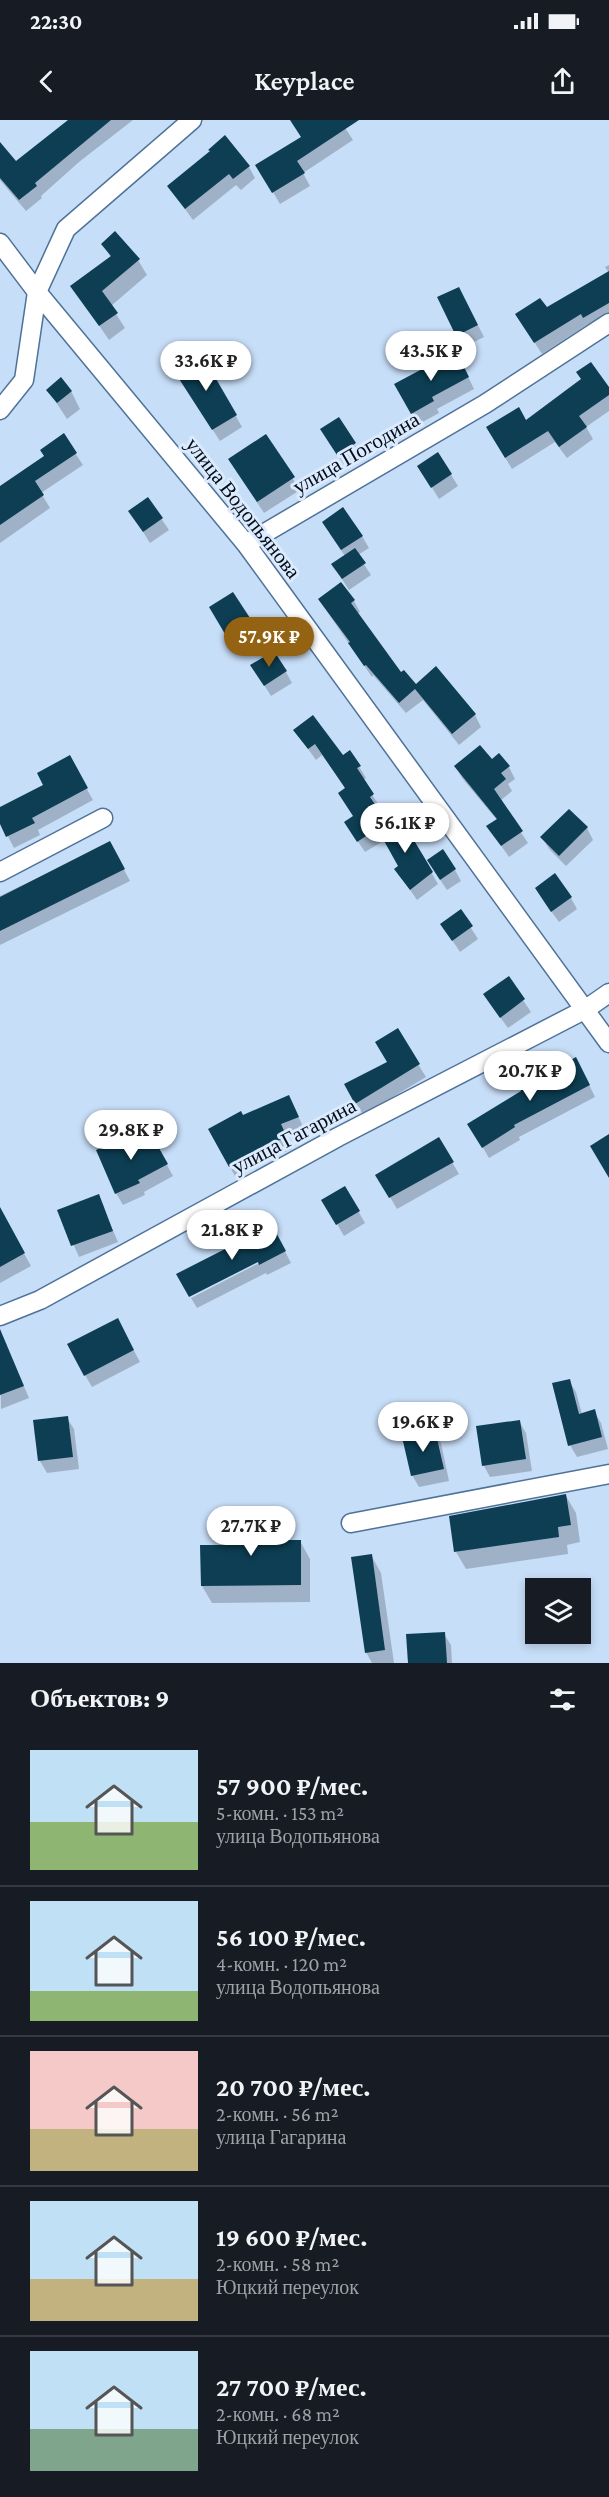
<!DOCTYPE html>
<html lang="ru">
<meta charset="utf-8">
<style>
:root{--surface:#171b24;--page:#242831;--text:#f1f3f6;--muted:#9ea1a6;--line:#363941;--accent:#946213}
body{margin:0;font-family:"Crimson Pro",serif;background:var(--page);color:var(--text);height:100vh;display:flex;flex-direction:column;font-size:22px;white-space:nowrap}
*{box-sizing:border-box;margin:0}
p{font-size:20px;color:var(--muted)}
.icon{flex:none;width:33px;height:33px;fill:none;stroke:currentColor;stroke-width:2;stroke-linecap:round;stroke-linejoin:round}
.map{position:relative;height:1543px;overflow:hidden}
.sheet{display:flex;flex-direction:column;background:var(--surface);flex:1}
.sheet>*{flex:none}
.controls{position:absolute;left:525px;top:1458px;display:grid;gap:12px}
.controls a{display:grid;place-items:center;width:66px;height:66px;border-radius:0px;background:var(--surface);box-shadow:0 3px 9px #0003;font-size:30px}
.price{position:absolute;translate:-50% -51px;padding:0 14px;border-radius:21px;background:#fff;color:#222;font-size:20px;line-height:39px;filter:drop-shadow(0 2px 3px #0008)}
.price::after{content:'';position:absolute;left:50%;top:36px;width:18px;height:14px;margin-left:-9px;background:inherit;clip-path:polygon(0 0,100% 0,50% 100%)}
.price.active{background:var(--accent);color:#fff}
ul{padding:0;list-style:none}
li{display:flex;align-items:center;gap:18px;height:150px;padding:0 30px}
li+li{border-top:2px solid var(--line)}
li span{display:grid;place-items:center;flex:none;width:168px;height:120px;border-radius:0px;color:#555}
li>.icon{margin-inline-start:auto}
span .icon{width:72px;height:72px;fill:#fffc;stroke-width:1}
li b{font-size:26px}
h2{display:flex;justify-content:space-between;align-items:center;height:72px;padding:0 30px;font-size:26px}
.status{display:flex;justify-content:space-between;align-items:center;height:42px;padding:0 30px;background:var(--surface);direction:ltr}
.status svg{height:16px;fill:currentColor}
header{display:flex;justify-content:space-between;align-items:center;height:78px;padding:0 30px;background:var(--surface);font-size:27px;font-weight:600}
.map>svg:first-child{display:block}
.shadow{fill:#0003}
.building{fill:#0d3e53}
.lines{fill:none;stroke-linecap:round;stroke-linejoin:round}
.minor-casing{stroke:#4f7299;stroke-width:21}
.minor{stroke:#fff;stroke-width:18}
.labels{text-anchor:middle;stroke-width:6;stroke-linejoin:round;paint-order:stroke}
.street-label{font-size:21px;fill:#020c1a;stroke:#dbeafc}
</style>
<div class="status"><b>22:30</b><svg viewBox="0 0 49 12"><path d="M0 12V9h3v3zM5 12V6h3v6zM10 12V3h3v9zM15 12V0h3v12zM26 1h20v11H26zM47 4h2v5h-2z"/></svg></div>
<header><svg class="icon" aria-label="back" viewBox="0 0 24 24"><path d="M15 5l-7 7 7 7"/></svg>Keyplace<svg class="icon" aria-label="share" viewBox="0 0 24 24"><path d="M12 15V3M7 8l5-5 5 5M5 13v7h14v-7"/></svg></header>
<div class="map">
<svg width="609" height="1543" viewBox="0 0 609 1543">
<rect width="100%" height="100%" fill="#c7def8"/>
<g class="shadow">
<polygon points="70,0 133,0 79,42 41,76 42,78 26,91 0,60 0,25 16,43"/>
<polygon points="295,0 340,0 353,20 303,53 310,66 280,84 257,45 302,18"/>
<polygon points="249,47 255,58 241,70 236,65 193,100 169,67"/>
<polygon points="103,124 138,140 147,155 111,186 125,208 109,220 72,166 111,138"/>
<polygon points="609,145 609,198 591,209 588,204 542,234 524,206 609,153 605,147"/>
<polygon points="465,180 484,217 464,227 458,215"/>
<polygon points="201,235 242,307 220,321 182,263"/>
<polygon points="462,244 474,269 437,289 439,293 419,304 396,265"/>
<polygon points="48,270 71,271 80,289 67,299"/>
<polygon points="609,270 609,291 586,307 593,319 567,338 555,322 512,349 494,319 526,302"/>
<polygon points="63,315 83,345 41,373 50,388 0,423 0,368 46,337"/>
<polygon points="265,316 300,370 264,393 236,351"/>
<polygon points="328,321 354,324 361,335 345,346"/>
<polygon points="438,334 458,366 439,379 426,358"/>
<polygon points="148,379 169,410 150,423 130,391"/>
<polygon points="330,414 362,416 369,428 358,435 371,455 349,470 340,456 345,436"/>
<polygon points="319,480 354,481 360,492 357,494 401,555 416,566 436,548 475,595 481,607 459,625 423,580 406,593 373,555 372,557"/>
<polygon points="217,499 249,499 255,510 233,524"/>
<polygon points="286,552 292,563 271,576 259,557"/>
<polygon points="295,611 343,637 350,632 366,658 363,660 380,687 376,689 387,706 400,699 438,764 417,780 396,749 400,746 385,720 365,732 353,714 355,697 346,669 322,635 316,640"/>
<polygon points="69,637 93,680 38,710 40,715 14,728 0,701 0,689 46,666"/>
<polygon points="492,641 509,647 515,659 508,664 512,671 500,681 528,723 509,737 488,707 497,700 462,658 456,647"/>
<polygon points="587,708 593,720 566,746 549,729 542,717"/>
<polygon points="110,723 130,761 0,825 0,776"/>
<polygon points="455,750 461,761 447,770 435,752"/>
<polygon points="571,778 577,789 559,802 543,780"/>
<polygon points="460,791 478,819 460,832 442,805"/>
<polygon points="508,858 531,892 508,908 492,886"/>
<polygon points="397,910 426,957 363,995 346,965 389,942"/>
<polygon points="582,950 595,977 519,1017 520,1020 489,1038 469,1004"/>
<polygon points="295,989 304,1009 287,1016 292,1029 268,1039 236,1058 210,1010 243,997"/>
<polygon points="150,1014 173,1056 144,1072 145,1075 123,1085 116,1073 124,1027"/>
<polygon points="439,1020 459,1054 397,1089 377,1055"/>
<polygon points="345,1068 365,1103 344,1116 323,1080"/>
<polygon points="98,1076 118,1122 79,1137 59,1091"/>
<polygon points="10,1108 31,1146 0,1163 0,1113"/>
<polygon points="278,1118 291,1143 267,1155 266,1153 197,1188 191,1178 265,1140"/>
<polygon points="124,1212 140,1242 92,1267 85,1255"/>
<polygon points="12,1239 29,1278 1,1289 0,1243"/>
<polygon points="569,1261 576,1272 582,1294 594,1291 601,1303 608,1329 577,1337 570,1325"/>
<polygon points="67,1298 74,1309 79,1349 47,1353 40,1341 35,1302"/>
<polygon points="519,1301 526,1313 532,1351 490,1357 484,1346 478,1308"/>
<polygon points="435,1312 441,1323 449,1361 419,1367 412,1355"/>
<polygon points="566,1376 576,1393 580,1422 567,1425 568,1434 466,1449 456,1432"/>
<polygon points="260,1393 270,1410 270,1422 300,1421 310,1439 310,1482 212,1483 202,1466"/>
<polygon points="371,1435 381,1453 394,1543 372,1543 366,1532"/>
<polygon points="444,1514 451,1525 452,1543 409,1543"/>
</g>
<g class="building">
<polygon points="68,0 111,0 35,63 37,66 19,80 0,58 0,22 16,41"/>
<polygon points="290,0 359,0 297,41 305,53 272,73 255,45 301,17"/>
<polygon points="225,15 250,46 233,59 229,54 185,89 167,66 210,31 208,30"/>
<polygon points="115,111 140,139 102,171 118,193 99,206 70,166 111,136 101,124"/>
<polygon points="609,151 609,183 583,198 581,194 534,223 515,194 540,178 547,187"/>
<polygon points="459,167 478,205 456,216 437,177"/>
<polygon points="456,231 469,257 432,277 434,281 411,294 394,264"/>
<polygon points="201,233 237,295 212,310 174,251"/>
<polygon points="591,242 609,267 609,275 579,296 587,307 559,327 548,311 505,338 486,307 519,287 526,300 581,259 576,252"/>
<polygon points="61,257 72,271 57,283 46,270"/>
<polygon points="339,297 356,323 337,335 320,309"/>
<polygon points="64,313 77,333 35,361 44,375 0,405 0,366 44,336 40,330"/>
<polygon points="266,314 295,357 257,382 228,339"/>
<polygon points="438,332 452,354 431,368 417,346"/>
<polygon points="148,377 163,398 143,412 128,391"/>
<polygon points="343,387 363,416 341,430 322,402"/>
<polygon points="355,428 366,443 342,459 331,444"/>
<polygon points="341,462 355,480 351,483 401,552 404,550 416,564 436,546 476,594 452,614 415,569 399,583 366,545 364,546 348,523 350,522 318,479"/>
<polygon points="233,472 250,498 225,514 209,487"/>
<polygon points="274,531 287,551 264,566 250,545"/>
<polygon points="313,595 343,635 350,630 361,646 357,648 374,674 370,677 387,702 357,722 344,702 353,696 338,673 345,668 315,624 308,629 293,610"/>
<polygon points="480,625 492,639 499,633 510,646 501,653 506,659 494,669 523,711 501,726 486,706 497,699 454,646"/>
<polygon points="70,635 88,668 32,698 35,703 6,717 0,704 0,687 43,665 37,653"/>
<polygon points="569,689 588,707 559,736 540,717"/>
<polygon points="400,697 433,752 410,770 394,749 398,746 378,710"/>
<polygon points="110,721 125,749 0,811 0,777"/>
<polygon points="443,729 456,749 440,760 427,740"/>
<polygon points="555,753 572,777 551,792 535,768"/>
<polygon points="461,789 473,806 452,821 440,804"/>
<polygon points="509,856 525,879 500,898 483,874"/>
<polygon points="398,908 420,944 355,984 344,964 387,942 375,922"/>
<polygon points="576,937 590,965 514,1005 515,1007 482,1028 467,1004 521,971 520,968"/>
<polygon points="289,975 299,997 281,1004 287,1017 261,1028 229,1047 208,1009 241,991 243,995"/>
<polygon points="150,1012 168,1044 138,1060 140,1063 115,1074 96,1030 121,1019 123,1026"/>
<polygon points="609,1014 609,1058 590,1026"/>
<polygon points="439,1017 454,1042 389,1078 375,1055"/>
<polygon points="345,1066 360,1091 336,1105 321,1080"/>
<polygon points="99,1074 113,1111 71,1126 57,1090"/>
<polygon points="0,1087 25,1133 0,1147"/>
<polygon points="272,1105 286,1131 259,1145 258,1142 189,1177 176,1154"/>
<polygon points="118,1198 134,1230 84,1256 67,1224"/>
<polygon points="0,1209 24,1266 0,1275"/>
<polygon points="570,1259 579,1294 595,1289 602,1317 568,1326 552,1263"/>
<polygon points="68,1296 73,1337 38,1341 33,1300"/>
<polygon points="520,1300 526,1339 482,1346 476,1306"/>
<polygon points="435,1310 444,1349 411,1356 402,1317"/>
<polygon points="566,1374 571,1405 558,1407 559,1417 454,1432 449,1396"/>
<polygon points="230,1392 261,1392 261,1420 301,1420 301,1465 201,1466 200,1425 230,1425"/>
<polygon points="372,1434 385,1530 365,1533 351,1437"/>
<polygon points="445,1512 447,1543 408,1543 406,1514"/>
</g>
<g class="lines">
<defs>
<g id="minor">
<polyline points="0,123 37,172 246,424 609,923"/>
<polyline points="0,290 24,260 37,172 66,109 192,0"/>
<polyline points="246,424 485,284 609,203"/>
<polyline points="0,752 103,698"/>
<polyline points="0,1196 40,1180 338,1017 586,889 609,873"/>
<polyline points="351,1403 609,1354"/>
</g>
</defs>
<use href="#minor" class="minor-casing"/>
<use href="#minor" class="minor"/>
</g>
<g class="labels">
<g class="street-label">
<text transform="translate(356 333) rotate(-30)" y="7">улица Погодина</text>
<text transform="translate(243 388) rotate(52)" y="7">улица Водопьянова</text>
<text transform="translate(294 1016) rotate(-28)" y="7">улица Гагарина</text>
</g>
</g>
</svg>
<div class="controls">
<a><svg class="icon" aria-label="layers" viewBox="0 0 24 24"><path d="M12 4l9 5-9 5-9-5zM3 14l9 5 9-5"/></svg></a>
</div>
<b class="price" style="left:431px;top:262px">43.5K ₽</b>
<b class="price" style="left:206px;top:272px">33.6K ₽</b>
<b class="price active" style="left:269px;top:548px">57.9K ₽</b>
<b class="price" style="left:405px;top:734px">56.1K ₽</b>
<b class="price" style="left:530px;top:982px">20.7K ₽</b>
<b class="price" style="left:131px;top:1041px">29.8K ₽</b>
<b class="price" style="left:232px;top:1141px">21.8K ₽</b>
<b class="price" style="left:423px;top:1333px">19.6K ₽</b>
<b class="price" style="left:251px;top:1437px">27.7K ₽</b>
</div>
<section class="sheet">
<h2>Объектов: 9<svg class="icon" aria-label="filters" viewBox="0 0 24 24"><path d="M4 7h16M4 17h16"/><circle cx="9" cy="7" r="2"/><circle cx="15" cy="17" r="2"/></svg></h2>
<ul>
<li><span style="background:linear-gradient(#bfe0f5 60%,#8fb573 0)"><svg class="icon" aria-label="home" viewBox="0 0 24 24"><path d="M3 11l9-7 9 7M6 9v11h12V9"/></svg></span><div><b>57 900 ₽/мес.</b><p>5-комн. · 153 m²</p><p>улица Водопьянова</p></div></li>
<li><span style="background:linear-gradient(#bfe0f5 75%,#8fb573 0)"><svg class="icon" aria-label="home" viewBox="0 0 24 24"><path d="M3 11l9-7 9 7M6 9v11h12V9"/></svg></span><div><b>56 100 ₽/мес.</b><p>4-комн. · 120 m²</p><p>улица Водопьянова</p></div></li>
<li><span style="background:linear-gradient(#f6c9c9 65%,#c2b280 0)"><svg class="icon" aria-label="home" viewBox="0 0 24 24"><path d="M3 11l9-7 9 7M6 9v11h12V9"/></svg></span><div><b>20 700 ₽/мес.</b><p>2-комн. · 56 m²</p><p>улица Гагарина</p></div></li>
<li><span style="background:linear-gradient(#bfe0f5 65%,#c2b280 0)"><svg class="icon" aria-label="home" viewBox="0 0 24 24"><path d="M3 11l9-7 9 7M6 9v11h12V9"/></svg></span><div><b>19 600 ₽/мес.</b><p>2-комн. · 58 m²</p><p>Юцкий переулок</p></div></li>
<li><span style="background:linear-gradient(#bfe0f5 65%,#7fa58c 0)"><svg class="icon" aria-label="home" viewBox="0 0 24 24"><path d="M3 11l9-7 9 7M6 9v11h12V9"/></svg></span><div><b>27 700 ₽/мес.</b><p>2-комн. · 68 m²</p><p>Юцкий переулок</p></div></li>
</ul>
</section>
